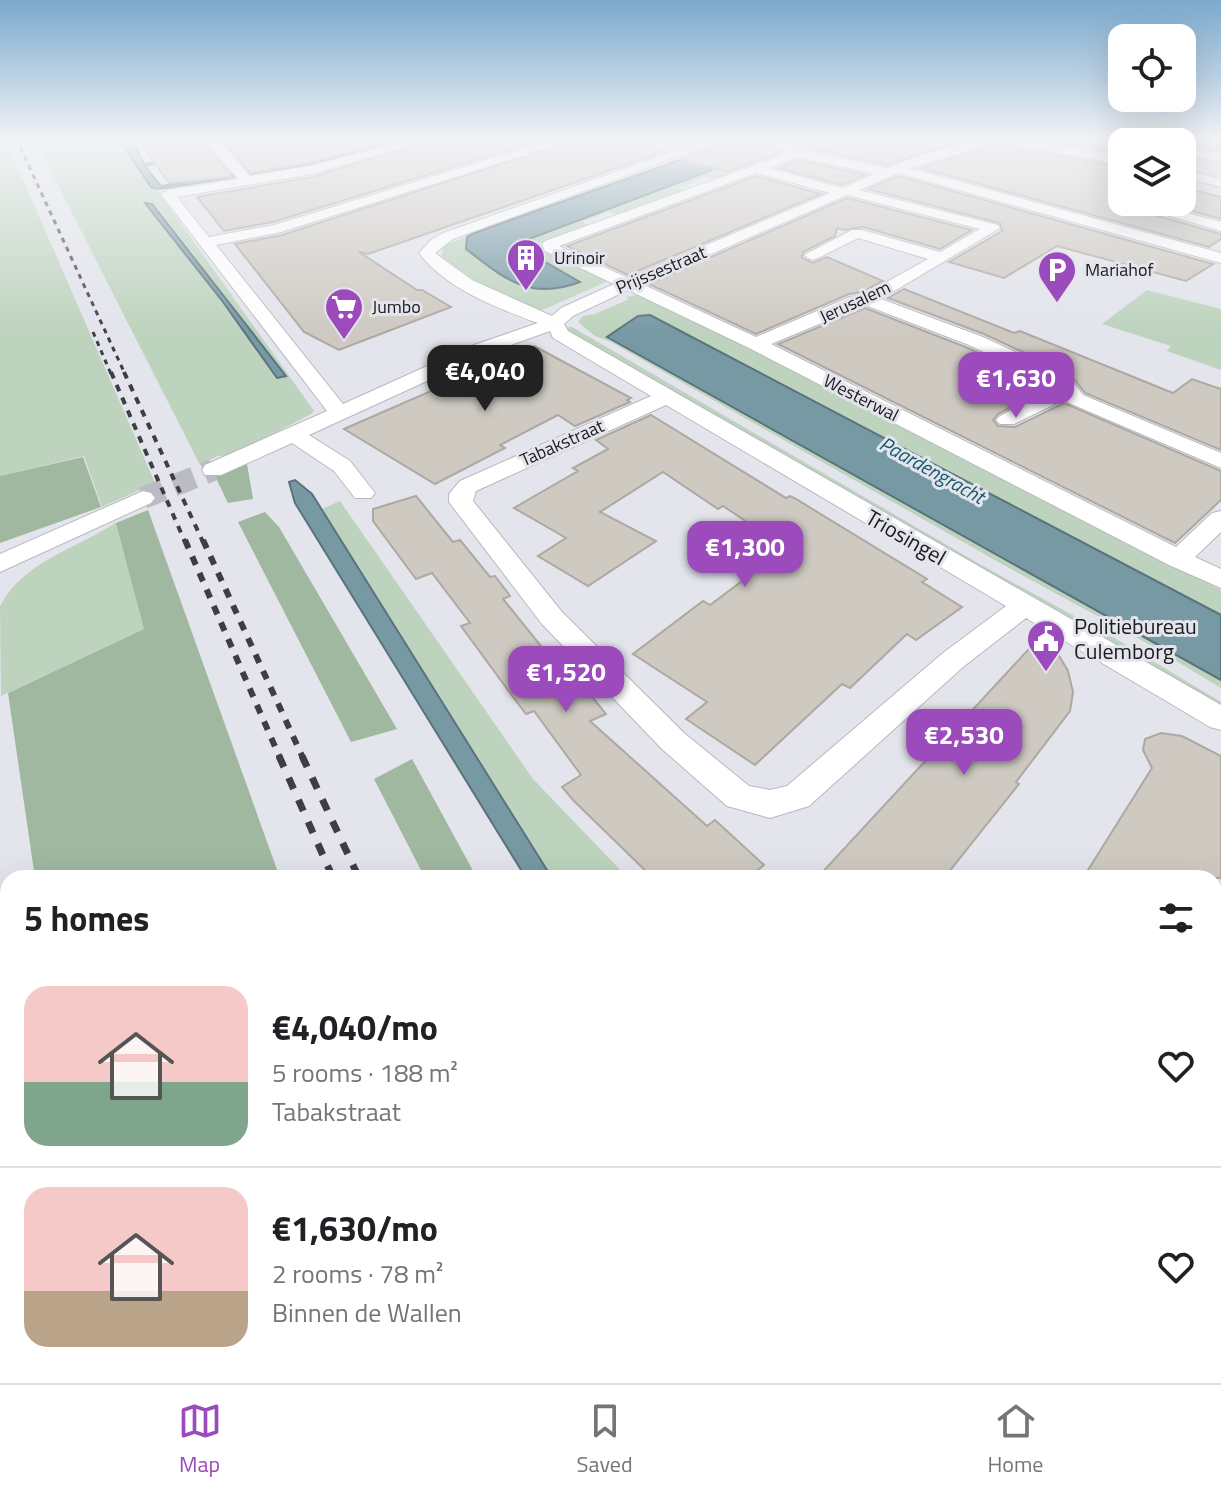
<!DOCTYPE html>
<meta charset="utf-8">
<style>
:root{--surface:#fff;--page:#f2f2f2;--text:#202124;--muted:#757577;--line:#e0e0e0;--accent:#9b4bbc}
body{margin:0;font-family:"Titillium Web",sans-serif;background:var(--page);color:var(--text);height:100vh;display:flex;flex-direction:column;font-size:30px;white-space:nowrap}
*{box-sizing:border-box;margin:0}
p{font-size:26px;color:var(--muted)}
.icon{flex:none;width:44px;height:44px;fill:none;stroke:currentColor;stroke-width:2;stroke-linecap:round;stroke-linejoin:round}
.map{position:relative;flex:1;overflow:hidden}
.side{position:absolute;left:0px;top:870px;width:1222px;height:514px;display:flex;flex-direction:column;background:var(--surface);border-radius:24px 24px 0 0;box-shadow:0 8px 32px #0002}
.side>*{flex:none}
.buttons{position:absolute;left:1108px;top:24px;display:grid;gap:16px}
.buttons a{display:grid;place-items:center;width:88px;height:88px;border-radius:16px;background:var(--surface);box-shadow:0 8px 32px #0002;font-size:40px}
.price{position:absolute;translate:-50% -68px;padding:0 18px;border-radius:16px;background:var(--accent);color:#fff;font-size:26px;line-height:52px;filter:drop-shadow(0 2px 4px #0008)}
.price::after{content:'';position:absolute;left:50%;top:48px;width:24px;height:18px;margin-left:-12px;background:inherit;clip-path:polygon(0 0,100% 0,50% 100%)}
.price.selected{background:#222;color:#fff}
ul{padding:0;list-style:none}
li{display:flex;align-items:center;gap:24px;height:200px;padding:0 24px}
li+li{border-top:2px solid var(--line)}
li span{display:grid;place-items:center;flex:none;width:224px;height:160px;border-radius:24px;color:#555}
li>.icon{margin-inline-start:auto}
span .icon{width:96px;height:96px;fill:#fffc;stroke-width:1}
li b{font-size:34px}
h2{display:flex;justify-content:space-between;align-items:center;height:96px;padding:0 24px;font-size:34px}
.tab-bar{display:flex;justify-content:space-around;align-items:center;height:112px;border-top:2px solid var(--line);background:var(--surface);font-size:22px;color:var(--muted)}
.tab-bar a{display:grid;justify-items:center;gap:4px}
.tab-bar .selected{color:var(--accent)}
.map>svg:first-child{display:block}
.green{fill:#bdd3bd}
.forest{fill:#a0b7a0}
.water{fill:#7699a4;stroke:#5b737c;stroke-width:2}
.building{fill:#cec9c1;stroke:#ada8a1;stroke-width:2}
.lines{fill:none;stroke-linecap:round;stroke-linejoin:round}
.minor-tunnel{stroke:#bbbcc3;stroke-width:22;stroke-dasharray:22 11;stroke-linecap:butt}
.minor-casing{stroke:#b8b8c1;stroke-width:2}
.minor{fill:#fff;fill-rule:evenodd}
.rail-far4{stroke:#3e3e42;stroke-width:3;stroke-dasharray:5 5;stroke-linecap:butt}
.rail-far3{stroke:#3e3e42;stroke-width:4;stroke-dasharray:7 7;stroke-linecap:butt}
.rail-far2{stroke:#3e3e42;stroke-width:6;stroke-dasharray:9 9;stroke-linecap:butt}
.rail-far1{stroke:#3e3e42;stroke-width:7;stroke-dasharray:12 12;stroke-linecap:butt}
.rail{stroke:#3e3e42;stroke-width:9;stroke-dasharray:15 15;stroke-linecap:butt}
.labels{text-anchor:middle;stroke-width:6;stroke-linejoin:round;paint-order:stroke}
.far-poi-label{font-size:18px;fill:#1b1b1e;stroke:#e3e4ec;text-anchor:start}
.far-street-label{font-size:18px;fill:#1b1b1e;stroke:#e3e4ec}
.far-water-label{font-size:20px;font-style:italic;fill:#145a6c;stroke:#e3e4ec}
.street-label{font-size:22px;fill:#1b1b1e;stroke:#e3e4ec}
.poi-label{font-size:22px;fill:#1b1b1e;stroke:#e3e4ec;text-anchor:start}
</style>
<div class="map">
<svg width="1221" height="1383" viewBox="0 0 1221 1383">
<rect width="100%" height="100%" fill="#e3e4ec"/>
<g class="green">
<polygon points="0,138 5,138 155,483 102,507 84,456 0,476"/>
<polygon points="34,138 120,138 314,411 311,414 233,455 218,456 200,465"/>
<polygon points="712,170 730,175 718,180 707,177 678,188 687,191 619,215 608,212 582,222 590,225 540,243 541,247 608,281 545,309 539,310 480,284 441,257 444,246 474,233 467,237 480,260 528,289 561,288 579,281 526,251 519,245 521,242"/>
<polygon points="1147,290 1221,309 1221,370 1167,351 1171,346 1102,324"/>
<polygon points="637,295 723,334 1221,590 1221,615 646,315 607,336 1221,680 1221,688 1143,641 1009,568 611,342 595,336 578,322 583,316 595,314 629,299 626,297"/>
<polygon points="572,327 983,566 1118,640 1221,702 1221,711 575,338 564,328"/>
<polygon points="340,501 533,779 628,878 527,878 309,515"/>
<path d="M117 522 144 629 1 696 0 606C24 561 76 549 117 522Z"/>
<polygon points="120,1376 268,1376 270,1383 121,1383"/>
</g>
<g class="forest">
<polygon points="83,457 101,507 0,543 0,476"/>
<polygon points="247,464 253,499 228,503 215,476"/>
<polygon points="148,510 280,878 35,878 8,693 144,629 116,523"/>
<polygon points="265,512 279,527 397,729 351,742 238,522"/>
<polygon points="412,759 477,878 425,878 374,779"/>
<polygon points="267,1376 453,1376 456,1383 270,1383"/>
</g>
<g class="water">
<polygon points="118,138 130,138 133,142 166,138 134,143 144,164 193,157 145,166 161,186 299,163 395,138 411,138 305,166 159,189 151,187"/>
<path d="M705 151 714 166 712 170 521 242 519 245 526 251 580 282C529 301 505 279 466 249L467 237 474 233Z"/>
<polygon points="145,203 152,204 286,376 277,378 223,302"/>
<polygon points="650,315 1221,615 1221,680 607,337 638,316"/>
<polygon points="295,480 312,494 552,878 526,878 295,503 289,482"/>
</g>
<g class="building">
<polygon points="200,138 232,177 169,183 142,146"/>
<polygon points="220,138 403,138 309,163 251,173"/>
<polygon points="440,138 548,138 273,222 224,231 197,197 312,177"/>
<polygon points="582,138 631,138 663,152 368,254 359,252 417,290 422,290 451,307 339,350 304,332 235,244 282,235"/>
<polygon points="733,138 760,138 781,152 727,172 681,159"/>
<polygon points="786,138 972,138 887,165 804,147"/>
<polygon points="1036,138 1145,138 1147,142 1122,142 1122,153"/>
<polygon points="1164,138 1221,138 1221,151 1182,142 1166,142"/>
<polygon points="997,145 1122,167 1122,199 1119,202 1122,206 1221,234 1221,239 1209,247 921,168"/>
<polygon points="800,160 865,175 842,185 779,168"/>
<polygon points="756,176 821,194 628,275 567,246"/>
<polygon points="898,176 1213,264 1186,281 1057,246 1004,278 949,262 1002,231 1000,223 868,189"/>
<polygon points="1193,190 1221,197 1221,219 1166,204 1182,202 1182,196"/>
<polygon points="847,198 972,230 940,249 863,227 845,230 837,228 835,236 803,252 802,258 813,263 827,257 883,281 862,292 849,294 756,334 649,284"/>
<polygon points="904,289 1014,333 1020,331 1173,393 1192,379 1221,389 1221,450 1085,393 1070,374 984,334 888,298"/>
<polygon points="865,308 968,348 1050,387 998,414 993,420 998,426 1015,427 1064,403 1221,471 1221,500 1175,543 778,344"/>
<polygon points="534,346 631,398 627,400 630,402 575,426 558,415 500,445 505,448 435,484 344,429"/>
<polygon points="651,415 786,498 790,496 796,499 927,579 922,582 962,607 916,640 907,634 850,688 842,684 755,765 686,719 707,702 633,654 703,601 710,605 786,548 723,506 718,509 663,472 600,512 656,541 588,586 538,556 566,538 514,508 564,479 578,471 573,468 608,449 596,440"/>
<polygon points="416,496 453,542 460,540 490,577 495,576 510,596 503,599 549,656 577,691 585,688 606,714 590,721 707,826 715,820 764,865 748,878 653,878 574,801 562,787 581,775 534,711 526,714 516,701 461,626 470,623 432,573 416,579 373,521 373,509"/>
<polygon points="1039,638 1052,644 1068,671 1073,692 1070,711 1016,782 1019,784 944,878 817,878"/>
<polygon points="1161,733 1182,736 1221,756 1221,878 1083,878 1152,768 1143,750 1145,739"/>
</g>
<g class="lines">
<polyline class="minor-tunnel" points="143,498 213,470"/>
<defs>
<g id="minor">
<path d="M203 138H216L250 176 310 166 416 138H437L311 174 177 197 209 237 274 225 559 138H579L281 232 216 245 343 404 474 345 538 323C497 308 446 289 419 253L431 240 443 233 672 152 634 138H654L684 148 710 138H728L453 239 435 253 472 280 552 316 561 308 614 284 545 251 542 244 545 241 788 153 763 138H779L803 150 887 168 921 155 985 138H1016L1122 156V164L997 142 910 168 1221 253V263L898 173 859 190 998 225 1000 228 881 299 983 337 1069 377 1083 395 1221 453V468L1069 403 1065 399 1014 424H1000L996 420 1000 416 1057 387 969 345 865 305 771 344 1176 547 1212 513 1221 511V532L1195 557 1221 569V588L1169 565 749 348 628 290 573 316 564 324 568 331 1221 705V730L1210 727 1026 618 963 667 809 806 770 818 727 806 662 749 542 624 449 502V494L460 481 651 396 553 338 550 331 488 353 309 435 350 461 375 493 371 498H355L334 471 292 443 221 475H205L202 470 205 465 327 411 161 194 168 190 238 179ZM800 157 875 174 842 188 769 168ZM756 173 830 193 628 278 559 246ZM847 195 980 229 940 252 862 230H852L804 255 812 260 818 258 858 238 928 259 863 295 850 297 756 337 642 284ZM666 405 1006 606 943 653 787 786 770 790 749 786 684 733 562 612 473 501 476 491Z"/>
<polygon points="1148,138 1160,138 1163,142 1151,142"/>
<polygon points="1182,146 1221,154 1221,162 1182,154"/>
<polygon points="1182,169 1221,179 1221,187 1182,177"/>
<polygon points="1122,202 1145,202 1221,222 1221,231"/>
<polygon points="143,491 151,493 155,498 151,503 0,572 0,554"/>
<polygon points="0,910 8,913 8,1001 0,998"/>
<polygon points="1221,1243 1221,1306 1214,1309 1214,1246"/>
<polygon points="39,1376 91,1376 92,1383 40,1383"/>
<polygon points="1151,1376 1203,1376 1200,1383 1148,1383"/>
</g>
</defs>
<use href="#minor" class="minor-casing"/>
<use href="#minor" class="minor"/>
<g class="rail-far4">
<polyline points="16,138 125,374"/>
<polyline points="93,332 111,374"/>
</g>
<g class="rail-far3">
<polyline points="111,372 185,542"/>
<polyline points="124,372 203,542"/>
</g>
<g class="rail-far2">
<polyline points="185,540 280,758"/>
<polyline points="203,540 303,758"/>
</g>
<g class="rail-far1">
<polyline points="279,756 333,878"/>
<polyline points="302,756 359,878"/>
</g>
<g class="rail">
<polyline points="552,1376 555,1383"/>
<polyline points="590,1376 593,1383"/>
</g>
</g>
<linearGradient id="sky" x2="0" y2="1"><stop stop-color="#7aa9cd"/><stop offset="0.42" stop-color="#f2f3f6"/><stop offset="1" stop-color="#f2f3f6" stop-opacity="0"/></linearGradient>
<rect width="1221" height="332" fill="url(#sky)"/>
<defs>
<symbol id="building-pin" viewBox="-11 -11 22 30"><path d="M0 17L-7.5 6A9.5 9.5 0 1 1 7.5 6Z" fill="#9b4bbc" stroke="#e3e4ec"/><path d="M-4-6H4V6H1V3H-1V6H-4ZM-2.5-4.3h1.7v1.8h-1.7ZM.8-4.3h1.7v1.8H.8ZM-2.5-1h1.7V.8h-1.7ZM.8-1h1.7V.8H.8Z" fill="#fff"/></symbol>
<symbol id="parking-pin" viewBox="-11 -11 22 30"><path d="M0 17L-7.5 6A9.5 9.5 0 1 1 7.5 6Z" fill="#9b4bbc" stroke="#e3e4ec"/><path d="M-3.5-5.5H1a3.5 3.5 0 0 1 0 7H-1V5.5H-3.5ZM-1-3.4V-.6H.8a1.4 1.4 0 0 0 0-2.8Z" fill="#fff"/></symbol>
<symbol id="supermarket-pin" viewBox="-11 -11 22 30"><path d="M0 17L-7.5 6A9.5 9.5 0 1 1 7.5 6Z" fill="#9b4bbc" stroke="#e3e4ec"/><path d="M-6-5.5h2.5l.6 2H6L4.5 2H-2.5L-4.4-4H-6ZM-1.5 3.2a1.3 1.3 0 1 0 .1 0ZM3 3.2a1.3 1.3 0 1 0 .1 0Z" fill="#fff"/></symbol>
<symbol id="civic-pin" viewBox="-11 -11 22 30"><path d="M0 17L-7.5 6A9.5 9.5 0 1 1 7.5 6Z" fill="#9b4bbc" stroke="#e3e4ec"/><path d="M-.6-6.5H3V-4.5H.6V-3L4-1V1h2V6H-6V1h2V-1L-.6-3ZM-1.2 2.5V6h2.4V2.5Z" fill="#fff"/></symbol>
</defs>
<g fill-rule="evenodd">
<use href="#building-pin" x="504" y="236" width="44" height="60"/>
<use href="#parking-pin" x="1035" y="248" width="44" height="60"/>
<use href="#supermarket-pin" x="322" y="285" width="44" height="60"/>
<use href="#civic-pin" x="1024" y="617" width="44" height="60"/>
</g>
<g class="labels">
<g class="far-poi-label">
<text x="554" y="264">Urinoir</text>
<text x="1085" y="276">Mariahof</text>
<text x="372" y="313">Jumbo</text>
</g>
<g class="far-street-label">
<text transform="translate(661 270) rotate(-23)" y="6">Prijssestraat</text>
<text transform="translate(855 302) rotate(-25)" y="6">Jerusalem</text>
<text transform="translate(861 398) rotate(27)" y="6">Westerwal</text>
<text transform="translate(562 443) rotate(-24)" y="6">Tabakstraat</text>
</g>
<g class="far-water-label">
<text transform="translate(932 470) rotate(29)" y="7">Paardengracht</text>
</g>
<g class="street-label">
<text transform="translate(906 537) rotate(30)" y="8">Triosingel</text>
</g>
<g class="poi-label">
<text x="1074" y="634">Politiebureau<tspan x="1074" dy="25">Culemborg</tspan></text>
</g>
</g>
</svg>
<div class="buttons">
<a><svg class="icon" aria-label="locate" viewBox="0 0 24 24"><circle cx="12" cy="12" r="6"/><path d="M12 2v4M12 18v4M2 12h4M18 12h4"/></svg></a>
<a><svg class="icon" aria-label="layers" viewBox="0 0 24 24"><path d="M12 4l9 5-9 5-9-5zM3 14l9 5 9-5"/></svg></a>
</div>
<b class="price selected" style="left:485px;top:413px">€4,040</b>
<b class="price" style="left:1016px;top:420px">€1,630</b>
<b class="price" style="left:745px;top:589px">€1,300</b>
<b class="price" style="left:566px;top:714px">€1,520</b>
<b class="price" style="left:964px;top:777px">€2,530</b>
<section class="side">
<h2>5 homes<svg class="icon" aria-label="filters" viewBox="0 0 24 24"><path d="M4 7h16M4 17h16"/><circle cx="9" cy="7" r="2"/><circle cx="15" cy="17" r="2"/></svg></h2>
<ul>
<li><span style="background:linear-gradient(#f6c9c9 60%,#7fa58c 0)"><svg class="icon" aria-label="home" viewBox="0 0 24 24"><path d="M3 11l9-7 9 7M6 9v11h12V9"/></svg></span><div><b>€4,040/mo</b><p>5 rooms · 188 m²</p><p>Tabakstraat</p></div><svg class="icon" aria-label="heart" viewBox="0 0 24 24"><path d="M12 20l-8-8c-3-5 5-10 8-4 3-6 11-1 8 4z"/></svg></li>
<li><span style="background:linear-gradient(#f6c9c9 65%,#b9a48a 0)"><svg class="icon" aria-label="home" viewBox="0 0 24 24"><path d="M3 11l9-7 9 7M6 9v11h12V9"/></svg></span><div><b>€1,630/mo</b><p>2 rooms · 78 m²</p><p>Binnen de Wallen</p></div><svg class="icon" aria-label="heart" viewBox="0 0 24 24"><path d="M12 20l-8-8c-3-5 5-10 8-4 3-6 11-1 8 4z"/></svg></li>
</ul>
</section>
</div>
<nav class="tab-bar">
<a class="selected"><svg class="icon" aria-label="map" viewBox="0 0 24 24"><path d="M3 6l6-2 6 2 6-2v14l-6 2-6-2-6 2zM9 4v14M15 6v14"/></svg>Map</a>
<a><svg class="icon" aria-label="saved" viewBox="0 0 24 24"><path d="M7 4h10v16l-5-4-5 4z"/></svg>Saved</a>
<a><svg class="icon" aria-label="home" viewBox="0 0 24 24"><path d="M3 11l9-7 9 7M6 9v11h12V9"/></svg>Home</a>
</nav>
